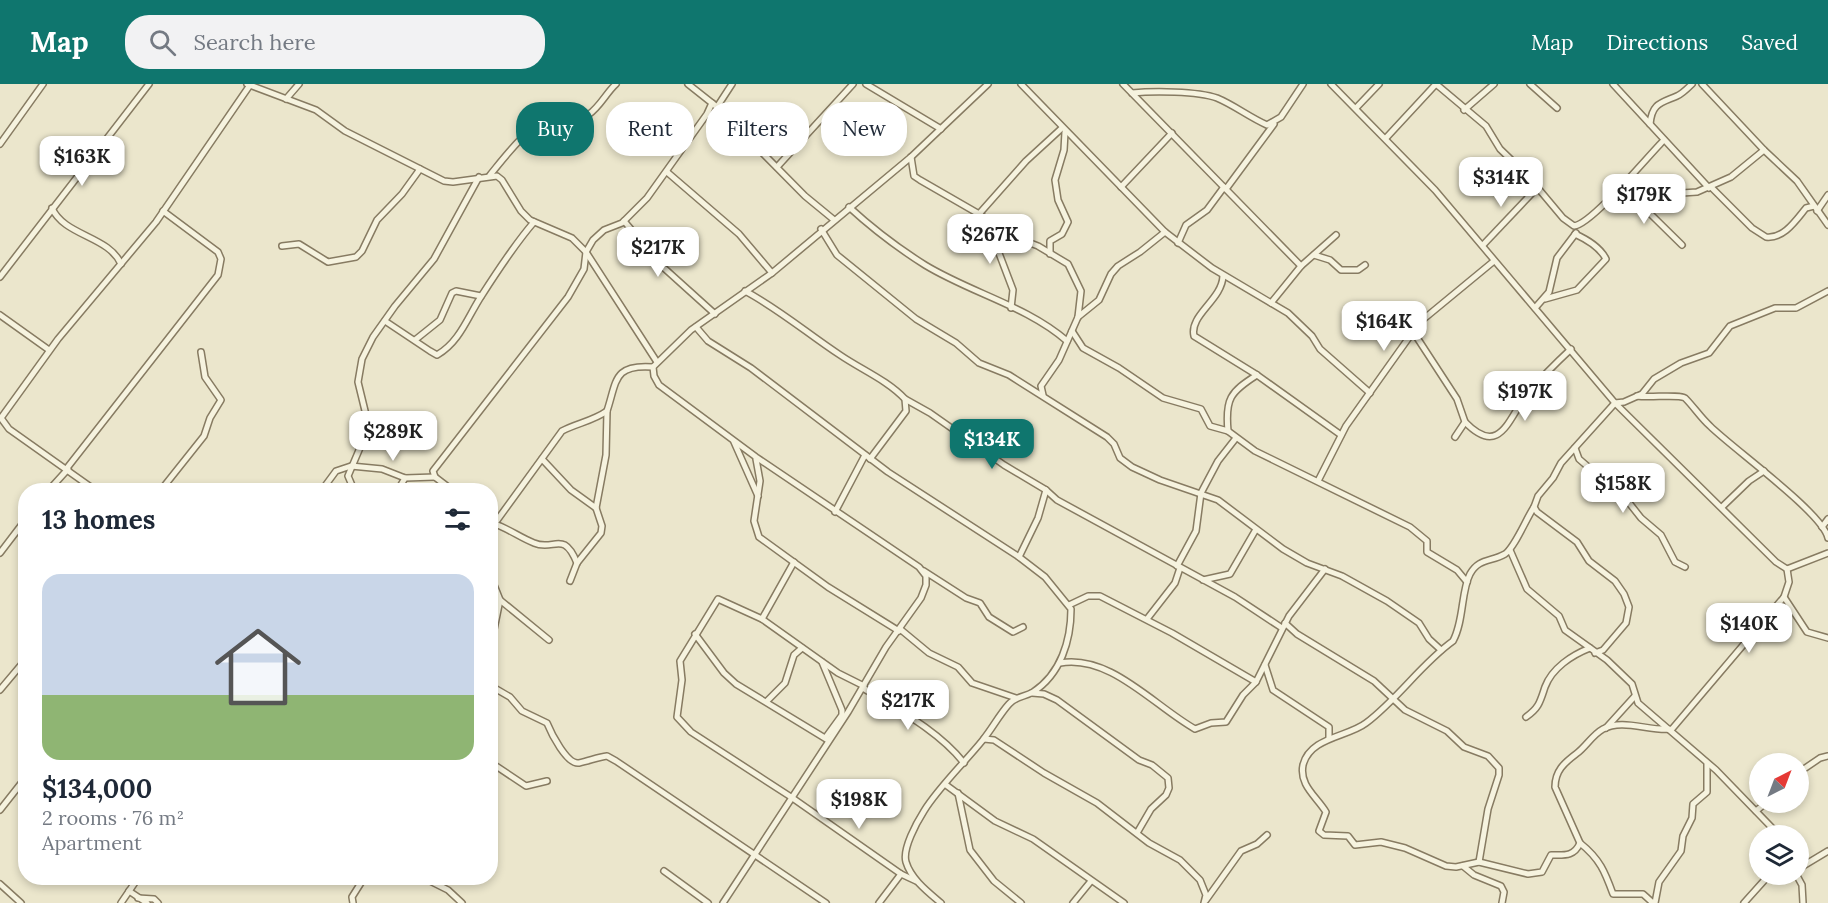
<!DOCTYPE html>
<meta charset="utf-8">
<style>
:root{--surface:#fff;--page:#f2f2f3;--text:#1f2937;--muted:#747a83;--accent:#0f766e}
body{margin:0;font-family:Lora,serif;background:var(--page);color:var(--text);height:100vh;display:flex;flex-direction:column;font-size:22px;white-space:nowrap}
*{box-sizing:border-box;margin:0}
p{font-size:20px;color:var(--muted)}
.icon{flex:none;width:33px;height:33px;fill:none;stroke:currentColor;stroke-width:2;stroke-linecap:round;stroke-linejoin:round}
.map{position:relative;flex:1;overflow:hidden}
.drawer{position:absolute;left:18px;top:399px;width:480px;height:402px;display:flex;flex-direction:column;background:var(--surface);border-radius:24px;box-shadow:0 3px 9px #0003}
.drawer>*{flex:none}
.hud{position:absolute;left:516px;top:18px;width:570px;height:54px;display:flex;gap:12px}
.needle{width:39px;rotate:42deg}
.tools{position:absolute;left:1749px;top:669px;display:grid;gap:12px}
.tools a{display:grid;place-items:center;width:60px;height:60px;border-radius:50%;background:var(--surface);box-shadow:0 3px 9px #0003;font-size:30px}
.price{position:absolute;translate:-50% -51px;padding:0 14px;border-radius:12px;background:#fff;color:#222;font-size:20px;line-height:39px;filter:drop-shadow(0 2px 3px #0008)}
.price::after{content:'';position:absolute;left:50%;top:36px;width:18px;height:14px;margin-left:-9px;background:inherit;clip-path:polygon(0 0,100% 0,50% 100%)}
.price.current{background:var(--accent);color:#fff}
ul{padding:0;list-style:none}
li{display:grid;align-content:center;gap:12px;height:318px;padding:0 24px}
li span{display:grid;place-items:center;height:186px;border-radius:18px;color:#555}
li>.icon{margin-inline-start:auto}
span .icon{width:108px;height:108px;fill:#fffc;stroke-width:1}
li b{font-size:26px}
h2{display:flex;justify-content:space-between;align-items:center;height:72px;padding:0 24px;font-size:26px}
.tag{padding:0 21px;border-radius:24px;background:var(--surface);box-shadow:0 3px 9px #0003;font-size:21px;line-height:54px}
.tag.current{background:var(--accent);color:#fff}
header{display:flex;align-items:center;gap:36px;box-sizing:border-box;height:84px;padding:0 30px;background:var(--accent);color:#fff}
header strong{font-size:28px}
nav{display:flex;gap:33px;margin-inline-start:auto;font-size:21px}
.search{width:420px;height:54px;background:var(--page);display:flex;align-items:center;gap:15px;box-sizing:border-box;padding:0 21px;border-radius:24px;color:var(--muted);font-size:22px}
.map>svg:first-child{display:block}
.lines{fill:none;stroke-linecap:round;stroke-linejoin:round}
.minor-casing{stroke:#877b62;stroke-width:8}
.minor{stroke:#f6f3df;stroke-width:5}
</style>
<header>
<strong>Map</strong>
<div class="search"><svg class="icon" aria-label="search" viewBox="0 0 24 24"><circle cx="10" cy="10" r="6"/><path d="M15 15l6 6"/></svg>Search here</div>
<nav><a>Map</a><a>Directions</a><a>Saved</a></nav>
</header>
<div class="map">
<svg width="1828" height="819" viewBox="0 0 1828 819">
<rect width="100%" height="100%" fill="#ebe6cc"/>
<g class="lines">
<defs>
<g id="minor">
<polyline points="247,0 316,26 345,47 444,97 453,98 497,92 502,96 521,127 530,136 572,154 586,168 657,278"/>
<polyline points="688,0 717,23 805,112 833,135"/>
<polyline points="866,0 941,45"/>
<polyline points="1021,0 1165,148 1212,184 1288,229 1312,252 1320,265 1370,309"/>
<polyline points="1123,0 1301,182"/>
<polyline points="1331,0 1435,106 1615,319 1776,478 1787,485 1828,469"/>
<path d="M1436 0 1486 42 1500 65 1527 91 1563 134 1574 142C1592 140 1648 72 1664 56"/>
<polyline points="1530,0 1557,24"/>
<polyline points="1613,0 1709,104"/>
<polyline points="1702,0 1764,66 1797,97 1828,141"/>
<path d="M1132 9C1153 7 1197 7 1217 14 1234 21 1249 33 1267 41L1281 33 1303 0"/>
<polyline points="286,15 299,0"/>
<polyline points="717,23 732,0"/>
<polyline points="1356,24 1379,0"/>
<polyline points="1464,26 1494,0"/>
<path d="M1650 40C1652 19 1661 19 1677 12 1682 10 1688 4 1692 0"/>
<polyline points="1386,54 1436,0"/>
<polyline points="0,60 43,0"/>
<polyline points="911,73 914,92 920,96 979,130 1012,152 1038,162 1068,180 1081,207 1078,233"/>
<polyline points="777,83 853,0"/>
<polyline points="667,88 739,150 772,189"/>
<path d="M490 91C504 74 529 40 551 35 563 32 577 39 588 31 600 23 606 9 616 0"/>
<polyline points="1121,103 1172,49"/>
<path d="M1711 103 1752 144 1766 153C1784 155 1796 136 1806 124L1814 122"/>
<polyline points="1623,104 1656,103 1667,110 1697,108 1731,93 1764,66"/>
<polyline points="1226,105 1274,40"/>
<polyline points="1625,105 1682,161"/>
<path d="M849 123C873 145 898 164 925 181 971 209 1027 222 1067 257"/>
<path d="M52 124C64 152 109 152 121 180"/>
<polyline points="1817,127 1828,111"/>
<polyline points="979,130 1026,77 1062,44"/>
<polyline points="986,135 1013,206 1011,224"/>
<polyline points="624,137 664,184 715,230"/>
<polyline points="821,145 837,171 916,235 956,259 979,279 1009,291 1107,353 1114,360 1120,374 1132,383 1160,396 1218,416 1283,465 1307,479 1342,492 1387,517 1419,539 1429,555 1441,566"/>
<polyline points="1178,159 1186,141 1207,126 1224,103"/>
<polyline points="1483,161 1537,104"/>
<polyline points="282,162 299,160 328,178 356,173 362,167 377,136 402,110 420,85"/>
<polyline points="1050,170 1050,157 1062,150 1068,138 1058,116 1055,96 1064,66 1065,48"/>
<polyline points="1314,171 1330,176 1341,186 1358,186 1365,181"/>
<path d="M1223 192C1222 216 1189 231 1194 252L1257 291 1341 351"/>
<polyline points="0,193 149,0"/>
<path d="M745 207C779 225 808 250 840 271 862 286 887 296 905 315L906 327 870 375"/>
<path d="M1545 215 1577 206 1606 175C1600 163 1588 156 1575 150"/>
<polyline points="1271,219 1301,182 1336,151"/>
<polyline points="1535,224 1549,208 1557,174 1576,149"/>
<polyline points="0,231 49,266"/>
<path d="M385 237 430 267 437 271C460 258 468 232 482 211 498 186 515 160 534 138"/>
<path d="M696 243 708 257 751 284 888 388 1019 473 1045 493 1071 525C1071 556 1061 590 1033 608 1025 613 1016 612 1009 620 999 631 992 645 982 657 965 678 938 704 924 727 917 738 902 765 906 778 911 795 928 808 941 819"/>
<polyline points="1072,247 1083,264 1119,284 1163,314 1201,325 1210,342 1228,347"/>
<polyline points="1414,249 1457,315 1465,338 1455,353"/>
<polyline points="415,256 440,236 452,209 456,207 481,212"/>
<path d="M1257 291C1230 308 1225 315 1228 347L1255 367 1410 443 1427 457V468L1457 486 1467 498"/>
<polyline points="1043,311 1041,302 1059,276 1078,233 1099,216 1111,190 1118,182 1140,168 1165,148"/>
<path d="M1637 312C1649 314 1679 310 1685 314 1694 323 1701 334 1710 342 1732 364 1823 429 1828 454"/>
<polyline points="905,315 930,329 1004,381 1046,406 1038,434 1019,473"/>
<path d="M1465 338C1501 375 1509 332 1528 309 1541 294 1556 279 1571 265"/>
<polyline points="734,358 758,412"/>
<polyline points="1575,364 1579,375 1601,394 1615,401 1641,434 1661,451 1675,478 1685,483"/>
<polyline points="542,375 571,406 596,424"/>
<polyline points="756,375 760,397 754,437 759,453 828,503 899,547"/>
<polyline points="67,384 218,191 221,175 218,168 163,127"/>
<polyline points="1318,397 1346,342 1420,238 1494,177"/>
<polyline points="49,406 68,385"/>
<polyline points="95,406 9,345 1,334 58,255 156,138 250,1"/>
<polyline points="161,406 204,352 210,334 221,316 205,293 201,268"/>
<polyline points="322,406 336,387 351,382 382,385 405,394 435,393"/>
<polyline points="354,406 348,392 365,352 367,335 358,298 362,275 373,253 395,222 434,175 479,93"/>
<polyline points="398,406 405,394"/>
<polyline points="452,406 435,393 433,387 568,213 584,185 586,168 593,156 604,146 622,139 647,114 707,30 712,19"/>
<polyline points="1046,406 1057,416 1235,513 1282,544"/>
<path d="M1534 423C1526 435 1515 463 1505 470 1491 478 1479 474 1470 490 1461 507 1464 537 1453 557 1421 580 1398 615 1366 639 1348 653 1310 653 1303 681 1299 701 1316 712 1326 728L1319 747 1324 751 1348 752 1355 761 1381 758 1405 764 1446 782 1456 783 1479 778 1528 790 1542 788 1551 771C1564 771 1574 773 1580 759L1555 703C1555 687 1564 679 1576 670 1586 663 1592 651 1603 645 1623 634 1650 648 1672 645L1784 513 1789 498 1787 485"/>
<polyline points="1722,423 1749,397 1764,387"/>
<polyline points="835,428 865,371"/>
<path d="M495 440C509 445 521 454 534 459 554 468 563 445 577 479"/>
<polyline points="1822,443 1828,435"/>
<path d="M490 446 562 347C577 339 593 337 607 327 617 297 613 280 653 283"/>
<polyline points="1510,466 1527,505 1559,532 1565,546 1607,576 1632,600 1638,619 1716,686 1780,752"/>
<polyline points="0,469 26,435"/>
<polyline points="1177,482 1196,447 1201,409 1218,377 1236,354"/>
<polyline points="924,487 966,514 980,519 989,533 1013,548 1023,543"/>
<polyline points="490,491 500,516 490,565"/>
<polyline points="1203,496 1230,490 1255,447"/>
<polyline points="570,497 577,479 601,449 602,442 596,424 606,371 607,327"/>
<polyline points="1784,513 1807,548 1828,554"/>
<polyline points="500,516 549,556"/>
<polyline points="1069,521 1088,512 1100,512 1172,549 1256,598"/>
<polyline points="762,535 794,478"/>
<polyline points="1147,535 1175,499 1180,484"/>
<polyline points="1285,539 1297,550 1374,597 1405,626 1447,647 1464,663 1488,672 1499,684 1499,691 1488,725 1479,778"/>
<polyline points="900,545 929,569 958,583 972,599 1016,614"/>
<polyline points="695,550 724,589 736,600 828,656"/>
<polyline points="1595,569 1603,566 1626,539 1629,523 1624,510 1615,497 1589,477 1577,458 1537,428 1534,423 1538,412 1553,394 1561,379 1615,319 1624,318 1642,310 1654,295 1681,279 1709,269 1730,242 1775,224 1796,224 1828,207"/>
<polyline points="822,578 842,626 842,631 826,653"/>
<path d="M1060 579C1110 570 1154 622 1195 645L1211 639 1226 638 1243 611 1256 598 1289 532 1325 485"/>
<polyline points="1265,581 1273,606 1329,643 1329,654"/>
<polyline points="490,586 490,592"/>
<path d="M491 602 510 613 522 627 547 639C551 649 567 681 579 679 589 677 598 673 607 672L616 677 826 819"/>
<polyline points="864,602 838,589 762,535 718,515 680,577 682,596 677,633 691,648 791,713 901,790 916,797"/>
<path d="M863 604C897 625 939 647 964 679"/>
<polyline points="0,606 26,575"/>
<polyline points="1032,609 1044,610 1057,616 1139,676 1152,681 1168,694 1169,704 1166,711 1151,725 1137,749"/>
<polyline points="767,617 785,599 794,571 802,564"/>
<path d="M1526 633C1539 624 1540 618 1545 603 1552 584 1572 571 1590 564"/>
<polyline points="1606,644 1635,612"/>
<polyline points="984,655 994,656 1044,689 1097,719 1149,759 1180,776 1200,796 1206,811 1204,819"/>
<polyline points="490,678 526,702 547,697"/>
<polyline points="1798,689 1820,674 1828,672"/>
<polyline points="946,701 995,737 1033,755 1124,819"/>
<polyline points="958,709 970,766 994,797 1021,819"/>
<polyline points="0,726 26,693"/>
<polyline points="1756,727 1767,718"/>
<path d="M1580 759C1600 775 1605 788 1613 810H1643L1653 819"/>
<polyline points="1463,782 1474,791 1501,802 1504,808 1502,819"/>
<polyline points="1798,785 1828,767"/>
<polyline points="664,787 708,819"/>
<polyline points="1796,790 1802,801 1803,819"/>
<polyline points="424,794 448,806 462,819"/>
<polyline points="0,800 21,819"/>
<polyline points="129,807 147,819"/>
<polyline points="138,814 154,815 158,819"/>
<polyline points="1206,816 1241,767 1257,760 1267,751"/>
<polyline points="121,819 138,794"/>
<polyline points="353,819 352,813 364,794"/>
<polyline points="723,819 848,628 886,563 921,514 926,501 926,492 919,483 756,373 659,301 654,292 653,283 691,246 772,189 911,73 988,0"/>
<polyline points="879,819 901,790"/>
<polyline points="1073,819 1091,797"/>
<polyline points="1655,819 1659,798 1681,767 1683,752 1692,734 1693,720 1707,708 1707,680"/>
<polyline points="1744,819 1770,790"/>
</g>
</defs>
<use href="#minor" class="minor-casing"/>
<use href="#minor" class="minor"/>
</g>
</svg>
<div class="tools">
<a><svg class="needle" viewBox="-14 -14 28 28"><path d="M0-13l5 13h-10z" fill="#e53935"/><path d="M0 13l5-13h-10z" fill="#747a83"/></svg></a>
<a><svg class="icon" aria-label="layers" viewBox="0 0 24 24"><path d="M12 4l9 5-9 5-9-5zM3 14l9 5 9-5"/></svg></a>
</div>
<b class="price" style="left:82px;top:103px">$163K</b>
<b class="price" style="left:1501px;top:124px">$314K</b>
<b class="price" style="left:1644px;top:141px">$179K</b>
<b class="price" style="left:990px;top:181px">$267K</b>
<b class="price" style="left:658px;top:194px">$217K</b>
<b class="price" style="left:1384px;top:268px">$164K</b>
<b class="price" style="left:1525px;top:338px">$197K</b>
<b class="price" style="left:393px;top:378px">$289K</b>
<b class="price current" style="left:992px;top:386px">$134K</b>
<b class="price" style="left:1623px;top:430px">$158K</b>
<b class="price" style="left:1749px;top:570px">$140K</b>
<b class="price" style="left:908px;top:647px">$217K</b>
<b class="price" style="left:859px;top:746px">$198K</b>
<div class="hud">
<a class="tag current">Buy</a>
<a class="tag">Rent</a>
<a class="tag">Filters</a>
<a class="tag">New</a>
</div>
<section class="drawer">
<h2>13 homes<svg class="icon" aria-label="filters" viewBox="0 0 24 24"><path d="M4 7h16M4 17h16"/><circle cx="9" cy="7" r="2"/><circle cx="15" cy="17" r="2"/></svg></h2>
<ul>
<li><span style="background:linear-gradient(#c9d6e8 65%,#8fb573 0)"><svg class="icon" aria-label="home" viewBox="0 0 24 24"><path d="M3 11l9-7 9 7M6 9v11h12V9"/></svg></span><div><b>$134,000</b><p>2 rooms · 76 m²</p><p>Apartment</p></div></li>
</ul>
</section>
</div>
